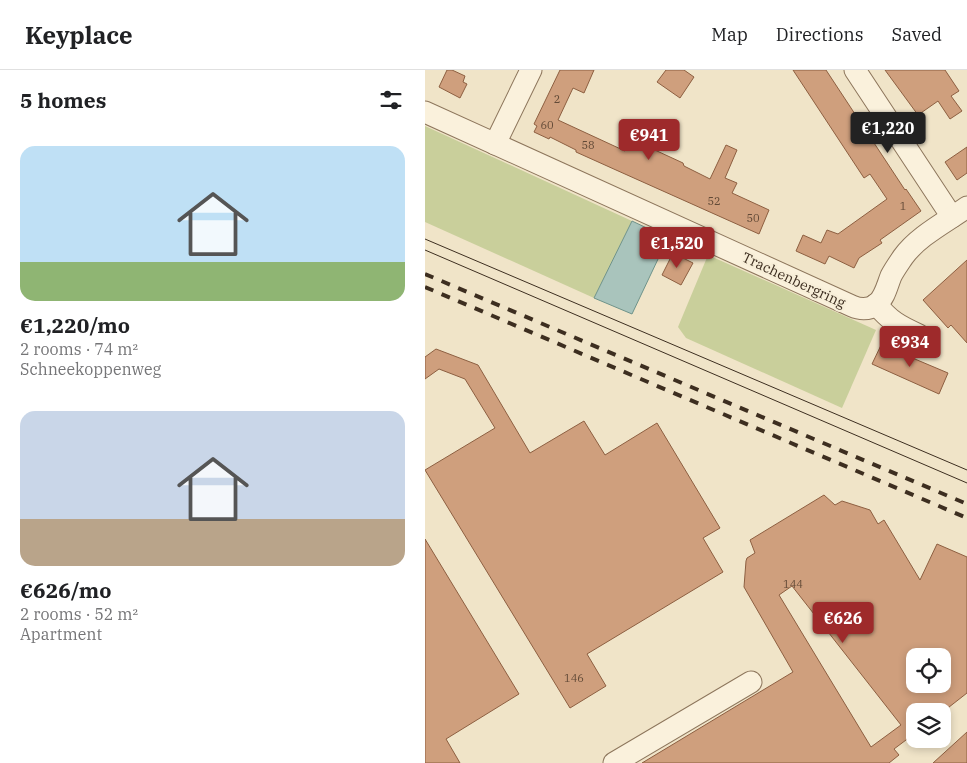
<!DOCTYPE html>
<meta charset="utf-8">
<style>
:root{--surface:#fff;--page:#f2f2f2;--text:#202124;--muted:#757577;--line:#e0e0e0;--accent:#9e2a2b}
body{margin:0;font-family:"IBM Plex Serif",serif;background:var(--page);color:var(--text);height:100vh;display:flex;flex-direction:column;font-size:19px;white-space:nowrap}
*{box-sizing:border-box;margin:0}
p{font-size:16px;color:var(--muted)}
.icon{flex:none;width:28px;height:28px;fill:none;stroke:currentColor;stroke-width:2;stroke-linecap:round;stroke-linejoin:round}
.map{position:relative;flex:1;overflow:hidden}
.drawer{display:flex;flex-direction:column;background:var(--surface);width:425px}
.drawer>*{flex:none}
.fabs{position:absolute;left:481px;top:578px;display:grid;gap:10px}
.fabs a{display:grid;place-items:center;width:45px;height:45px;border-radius:10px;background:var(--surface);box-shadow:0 2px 8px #0003;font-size:25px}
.price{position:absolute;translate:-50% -42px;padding:0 11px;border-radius:5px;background:var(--accent);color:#fff;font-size:16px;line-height:32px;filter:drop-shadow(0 1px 2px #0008)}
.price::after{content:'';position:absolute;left:50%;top:30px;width:15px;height:11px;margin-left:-8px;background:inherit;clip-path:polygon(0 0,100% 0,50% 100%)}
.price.on{background:#222;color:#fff}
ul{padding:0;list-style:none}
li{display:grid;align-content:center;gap:10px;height:265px;padding:0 20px}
li span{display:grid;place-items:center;height:155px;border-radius:15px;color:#555}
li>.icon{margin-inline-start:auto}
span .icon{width:90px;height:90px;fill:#fffc;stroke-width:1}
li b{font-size:21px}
h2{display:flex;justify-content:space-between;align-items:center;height:60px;padding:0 20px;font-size:21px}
header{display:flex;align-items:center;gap:30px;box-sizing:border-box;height:70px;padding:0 25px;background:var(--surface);border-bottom:1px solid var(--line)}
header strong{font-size:24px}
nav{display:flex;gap:28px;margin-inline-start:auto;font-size:18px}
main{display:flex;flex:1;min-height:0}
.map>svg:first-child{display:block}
.green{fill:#c9cf9b}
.water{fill:#a9c4bc;stroke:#6f938a}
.building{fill:#cf9f7d;stroke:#8d5f41;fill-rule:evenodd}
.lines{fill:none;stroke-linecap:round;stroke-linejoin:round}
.minor-casing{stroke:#8d765c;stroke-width:23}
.minor{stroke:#faf1dc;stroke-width:21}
.tram{stroke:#3d2e20;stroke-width:1}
.rail{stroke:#3d2e20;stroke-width:4;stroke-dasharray:9 9;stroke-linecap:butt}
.labels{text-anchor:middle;stroke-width:4.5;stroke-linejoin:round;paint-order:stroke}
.number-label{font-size:11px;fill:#624a37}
.street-label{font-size:14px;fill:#3d2e20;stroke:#f7eed8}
</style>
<header>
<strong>Keyplace</strong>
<nav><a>Map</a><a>Directions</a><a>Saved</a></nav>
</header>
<main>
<section class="drawer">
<h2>5 homes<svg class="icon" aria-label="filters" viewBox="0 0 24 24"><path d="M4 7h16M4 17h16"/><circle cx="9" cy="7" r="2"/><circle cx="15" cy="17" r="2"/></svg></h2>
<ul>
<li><span style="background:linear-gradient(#bfe0f5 75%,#8fb573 0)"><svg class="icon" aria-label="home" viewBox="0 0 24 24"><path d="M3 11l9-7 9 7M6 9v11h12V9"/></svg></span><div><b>€1,220/mo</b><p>2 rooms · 74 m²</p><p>Schneekoppenweg</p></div></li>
<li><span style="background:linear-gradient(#c9d6e8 70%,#b9a48a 0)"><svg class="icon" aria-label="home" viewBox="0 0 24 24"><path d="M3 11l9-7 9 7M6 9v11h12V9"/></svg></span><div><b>€626/mo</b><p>2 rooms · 52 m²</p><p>Apartment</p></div></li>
</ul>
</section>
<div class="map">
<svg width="542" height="693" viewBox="0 0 542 693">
<rect width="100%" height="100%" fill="#f0e4c8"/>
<g class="green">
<polygon points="0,56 207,151 169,228 0,152"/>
<polygon points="283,185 451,260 417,338 261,268 253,257"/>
</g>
<polygon class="water" points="207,151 243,168 207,244 169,228"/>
<g class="building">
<polygon points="22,0 27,0 40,6 38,12 42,14 35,28 14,17"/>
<polygon points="135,0 169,0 159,23 148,18 133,50 200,81 206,69 258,93 259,96 285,109 301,75 312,80 300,108 312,113 307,123 344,140 334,164 191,100 151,82 151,80 125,67 124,69 109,62 112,56 109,54"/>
<polygon points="241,0 259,0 269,7 255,28 232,12"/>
<polygon points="368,0 401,0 480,120 481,119 496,141 455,170 457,173 434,188 429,198 404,186 400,194 371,181 378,165 396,173 402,160 413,164 462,129 445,104 439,108"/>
<polygon points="460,0 520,0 534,21 526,26 537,41 525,49 513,31 493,45"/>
<polygon points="542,77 542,103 532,110 520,92"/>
<polygon points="248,183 268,193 256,215 237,205"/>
<polygon points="542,190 542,273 526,255 523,258 498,230"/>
<polygon points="458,271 479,281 478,284 523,303 514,324 447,294"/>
<polygon points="11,279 53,295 105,383 159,351 180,385 232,353 295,458 278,468 298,502 162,584 181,616 145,638 0,400 70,358 40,309 14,299 0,309 0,287"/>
<path d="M399 425 410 435 417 431 445 440 453 454 459 450 495 510 512 474 542 487V623L519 641H490V674L485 667 469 679 474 685 464 693H217L368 602 319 517 321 491 322 488 330 483 325 470ZM367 516 476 655 446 677 354 525ZM490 586H518V614H490Z"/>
<polygon points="0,469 94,624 21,669 35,693 0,693"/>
<polygon points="542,662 542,693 508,693"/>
</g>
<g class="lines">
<defs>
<g id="minor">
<polyline points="430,0 527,147"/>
<path d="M0 42 427 236C436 240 444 240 452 234 460 227 462 216 466 206 469 200 474 193 478 187 493 166 521 152 542 137"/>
<polyline points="70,74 106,0"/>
<path d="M451 234C465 251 474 256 494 265"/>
<polyline points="189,693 326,612"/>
</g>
</defs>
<use href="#minor" class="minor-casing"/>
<use href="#minor" class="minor"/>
<g class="tram">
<polyline points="0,169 542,400"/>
<polyline points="0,180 542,413"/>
</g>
<g class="rail">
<polyline points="0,204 542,434"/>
<polyline points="0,217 542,448"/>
</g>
</g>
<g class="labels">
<g class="number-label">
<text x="132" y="33">2</text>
<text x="122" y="59">60</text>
<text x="163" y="79">58</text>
<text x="289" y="135">52</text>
<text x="478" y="140">1</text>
<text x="328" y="152">50</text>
<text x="368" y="518">144</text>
<text x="149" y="612">146</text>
</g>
<g class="street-label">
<text transform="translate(369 210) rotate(25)" y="5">Trachenbergring</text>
</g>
</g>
</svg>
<div class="fabs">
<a><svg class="icon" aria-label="locate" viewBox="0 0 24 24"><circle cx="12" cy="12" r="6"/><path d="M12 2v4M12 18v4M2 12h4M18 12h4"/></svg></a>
<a><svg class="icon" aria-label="layers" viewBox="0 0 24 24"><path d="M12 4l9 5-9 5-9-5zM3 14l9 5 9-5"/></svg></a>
</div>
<b class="price on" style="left:463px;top:84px">€1,220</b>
<b class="price" style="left:224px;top:91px">€941</b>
<b class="price" style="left:252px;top:199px">€1,520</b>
<b class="price" style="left:485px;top:298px">€934</b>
<b class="price" style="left:418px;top:574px">€626</b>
</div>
</main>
